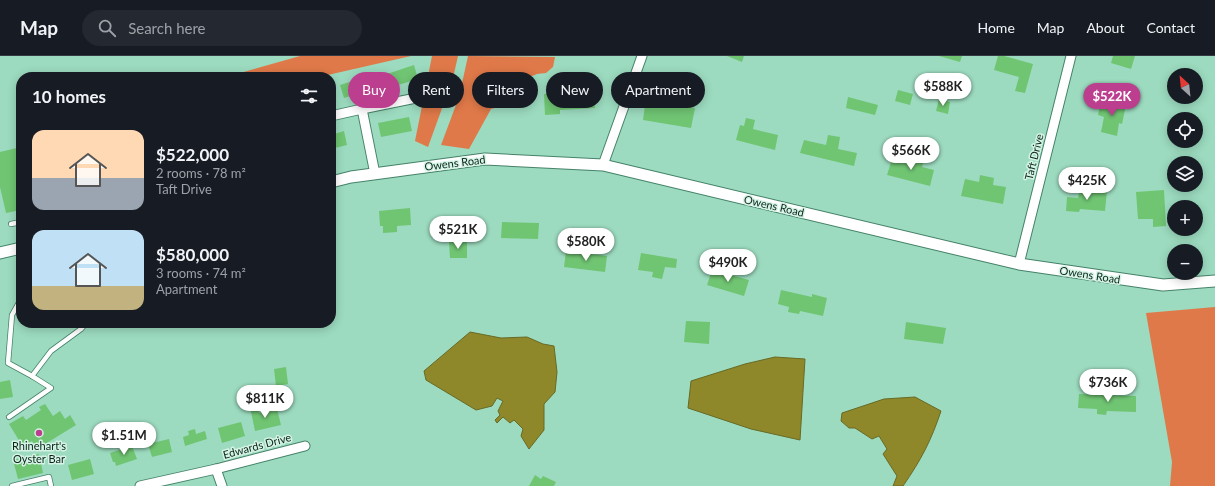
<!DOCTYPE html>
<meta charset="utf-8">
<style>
:root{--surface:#171b24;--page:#242831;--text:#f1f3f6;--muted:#9ea1a6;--line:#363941;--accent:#bc3f8f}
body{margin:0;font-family:Lato,sans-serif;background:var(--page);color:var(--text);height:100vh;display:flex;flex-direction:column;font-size:15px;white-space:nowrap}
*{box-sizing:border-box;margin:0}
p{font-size:13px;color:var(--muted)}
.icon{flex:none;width:22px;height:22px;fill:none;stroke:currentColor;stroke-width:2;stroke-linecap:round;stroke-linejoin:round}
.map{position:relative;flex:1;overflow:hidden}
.side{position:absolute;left:16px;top:16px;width:320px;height:256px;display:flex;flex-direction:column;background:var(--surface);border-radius:16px;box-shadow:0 2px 10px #0003}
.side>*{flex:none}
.hud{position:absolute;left:348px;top:16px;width:380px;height:36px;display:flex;gap:8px}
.needle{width:26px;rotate:333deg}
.fabs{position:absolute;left:1167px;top:12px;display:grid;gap:8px}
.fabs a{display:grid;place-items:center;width:36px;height:36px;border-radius:50%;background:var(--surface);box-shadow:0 2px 10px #0003;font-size:20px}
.price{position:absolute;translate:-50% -34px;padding:0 9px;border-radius:14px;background:#fff;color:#222;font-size:13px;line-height:26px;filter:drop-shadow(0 1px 2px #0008)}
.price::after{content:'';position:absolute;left:50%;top:24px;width:12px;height:9px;margin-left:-6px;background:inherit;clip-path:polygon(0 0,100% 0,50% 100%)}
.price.current{background:var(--accent);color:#fff}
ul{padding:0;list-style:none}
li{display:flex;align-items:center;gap:12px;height:100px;padding:0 16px}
li span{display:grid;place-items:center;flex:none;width:112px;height:80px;border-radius:12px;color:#555}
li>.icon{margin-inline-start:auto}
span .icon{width:48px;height:48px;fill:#fffc;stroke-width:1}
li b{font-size:17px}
h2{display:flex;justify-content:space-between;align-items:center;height:48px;padding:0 16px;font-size:17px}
.chip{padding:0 14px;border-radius:18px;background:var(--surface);box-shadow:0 2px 10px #0003;font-size:14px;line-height:36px}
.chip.current{background:var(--accent);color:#fff}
header{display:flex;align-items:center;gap:24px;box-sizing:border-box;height:56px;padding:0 20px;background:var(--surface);border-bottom:1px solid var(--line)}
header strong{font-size:19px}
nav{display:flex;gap:22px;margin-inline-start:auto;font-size:14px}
.search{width:280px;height:36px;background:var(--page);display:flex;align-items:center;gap:10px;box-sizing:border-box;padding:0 14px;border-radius:22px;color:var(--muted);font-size:15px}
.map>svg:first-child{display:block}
.forest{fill:#e07949}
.water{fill:#8f882a;stroke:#676a25}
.building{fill:#70c573}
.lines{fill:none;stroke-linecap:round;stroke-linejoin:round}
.service-casing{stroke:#458269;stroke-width:6}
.minor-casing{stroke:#458269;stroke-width:11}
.tertiary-casing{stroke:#458269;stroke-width:13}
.service{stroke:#fff;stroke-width:4.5}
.minor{stroke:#fff;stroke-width:9}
.tertiary{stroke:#fff;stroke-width:11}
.poi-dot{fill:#bc3f8f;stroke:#d5f4e5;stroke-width:1.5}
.labels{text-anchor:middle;stroke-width:3;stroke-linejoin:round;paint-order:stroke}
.street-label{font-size:11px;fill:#0a241a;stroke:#d5f4e5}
.poi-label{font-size:11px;fill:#0a241a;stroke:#d5f4e5}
</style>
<header>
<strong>Map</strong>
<div class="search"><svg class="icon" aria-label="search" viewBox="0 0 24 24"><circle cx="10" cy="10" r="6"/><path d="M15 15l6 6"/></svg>Search here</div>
<nav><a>Home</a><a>Map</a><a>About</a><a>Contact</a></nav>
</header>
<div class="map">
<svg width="1215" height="430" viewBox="0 0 1215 430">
<rect width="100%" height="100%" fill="#9cdbbf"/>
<g class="forest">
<polygon points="300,0 411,0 319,21 226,21"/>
<polygon points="432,0 458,0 453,22 428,91 415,85"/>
<polygon points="468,0 555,1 553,11 546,17 537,18 532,20 522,21 518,18 508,28 505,49 491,53 469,93 441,89 459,41"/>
<polygon points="1215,251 1215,430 1170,430 1172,406 1146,257"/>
</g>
<g class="water">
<polygon points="470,276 501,282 527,281 543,288 554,290 557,316 555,336 544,348 544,374 529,393 521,380 523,373 514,364 510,367 503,361 497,367 495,364 500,359 498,355 503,345 497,342 492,350 476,354 426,324 424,315"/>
<polygon points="775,301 805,303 800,384 751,373 688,352 691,325 745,308"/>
<path d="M915 341 941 355C931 385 921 404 903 430H893L897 420 883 398 887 393 879 380 872 383 855 372H849L841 365 842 357 884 343Z"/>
</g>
<g class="building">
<polygon points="727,0 744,0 742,6"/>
<polygon points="939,0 962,0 960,6"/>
<polygon points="998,0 1004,0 1033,8 1025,37 1015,35 1019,21 994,14"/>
<polygon points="1113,0 1135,0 1131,13 1111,7"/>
<polygon points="414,9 418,23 388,32 384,19"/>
<polygon points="372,19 376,32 344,42 340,29"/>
<polygon points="576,32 576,42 594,41 595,52 560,54 560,58 545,59 544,38 561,37 560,33"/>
<polygon points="898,34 913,38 910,49 895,45"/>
<polygon points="663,39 679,42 677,49 695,52 691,72 643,64 645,49 661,51"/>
<polygon points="848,41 878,49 875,59 846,52"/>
<polygon points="939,43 950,46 948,58 936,55"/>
<polygon points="1101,44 1126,49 1122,68 1119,67 1117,80 1101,76 1104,61 1098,59"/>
<polygon points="409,61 412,75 381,81 378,67"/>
<polygon points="746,62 755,64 753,73 778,79 775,94 736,84 740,69 744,70"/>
<polygon points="344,75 347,89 331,93 331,79"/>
<polygon points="828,79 840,81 838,93 857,97 854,110 800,97 804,84 826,89"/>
<polygon points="21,91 21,154 6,157 0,131 0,96"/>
<polygon points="907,100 924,104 922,111 934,114 930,130 887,119 892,103 905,106"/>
<polygon points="980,119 994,122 993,129 1006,131 1003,148 961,140 965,123 979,126"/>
<polygon points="1080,130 1088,131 1087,136 1098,137 1098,134 1107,135 1105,155 1080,153 1079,156 1066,155 1067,141 1078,142"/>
<polygon points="1164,134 1166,170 1153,171 1153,163 1138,163 1136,136"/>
<polygon points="410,152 411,169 397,170 397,176 383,177 383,170 380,170 379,155"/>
<polygon points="481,163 481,178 467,178 467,185 449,185 449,178 446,179 446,164"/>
<polygon points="502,166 539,167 538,183 501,182"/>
<polygon points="449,186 467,186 467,202 450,202"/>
<polygon points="566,195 607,200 605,216 564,211"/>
<polygon points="641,197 677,203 676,212 665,211 662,223 652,221 653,216 638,214"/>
<polygon points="712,214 749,224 744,240 707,229"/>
<polygon points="781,234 812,241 812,238 827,242 823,260 800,255 799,258 788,256 789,251 778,248"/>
<polygon points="686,265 710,266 709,288 684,286"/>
<polygon points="906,266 946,272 943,288 904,283"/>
<polygon points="286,311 288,328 276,330 274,313"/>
<polygon points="10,324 13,341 0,343 0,326"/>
<polygon points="1079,338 1136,340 1136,356 1107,355 1106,359 1097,358 1097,353 1078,352"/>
<polygon points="45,348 53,360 60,355 65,363 70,359 76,369 37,393 32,385 23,391 9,368 23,360 26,364 41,354 39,351"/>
<polygon points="257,349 259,357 277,353 281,369 255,375 250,351"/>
<polygon points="241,366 245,380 222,387 218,372"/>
<polygon points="195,373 196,378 205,375 207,383 185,390 183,381 189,379 188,375"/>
<polygon points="169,383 172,396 152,401 148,388"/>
<polygon points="132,390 137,403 116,410 115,406 113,406 110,397"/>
<polygon points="39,398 43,417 18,423 13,404"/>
<polygon points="90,403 94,418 72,424 68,409"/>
<polygon points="535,419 541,423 543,420 556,426 554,430 529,430"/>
</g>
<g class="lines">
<defs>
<g id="service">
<polyline points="11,168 21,166"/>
<polyline points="21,243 12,259 8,307 32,320"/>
<polyline points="9,361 51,332 32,320 51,295 81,273 86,267"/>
<polyline points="12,430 49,421 51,430"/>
</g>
<g id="minor">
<polyline points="331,60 362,53"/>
<polyline points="603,109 642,0"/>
<polyline points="375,118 362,53 416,42"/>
<polyline points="1019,208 1071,0"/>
<polyline points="216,413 222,430"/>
<polyline points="140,430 216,413 305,390"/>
</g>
<g id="tertiary">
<polyline points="331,126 351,121 485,103 603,109 1019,208 1163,229 1215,225"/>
<polyline points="0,197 21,192"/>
</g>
</defs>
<use href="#service" class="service-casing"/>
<use href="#minor" class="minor-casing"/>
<use href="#tertiary" class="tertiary-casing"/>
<use href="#service" class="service"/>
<use href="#minor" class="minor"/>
<use href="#tertiary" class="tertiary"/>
</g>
<circle class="poi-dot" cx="39" cy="377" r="4"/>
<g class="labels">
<g class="street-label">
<text transform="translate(1034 101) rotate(-76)" y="4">Taft Drive</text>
<text transform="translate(455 107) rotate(-7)" y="4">Owens Road</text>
<text transform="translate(774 150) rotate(13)" y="4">Owens Road</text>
<text transform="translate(1090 219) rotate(9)" y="4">Owens Road</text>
<text transform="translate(257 390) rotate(-15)" y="4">Edwards Drive</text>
</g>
<g class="poi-label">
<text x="39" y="394">Rhinehart's<tspan x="39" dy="13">Oyster Bar</tspan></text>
</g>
</g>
</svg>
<div class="fabs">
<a><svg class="needle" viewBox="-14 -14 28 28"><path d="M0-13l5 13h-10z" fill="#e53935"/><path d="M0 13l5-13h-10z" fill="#9ea1a6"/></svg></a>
<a><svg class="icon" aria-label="locate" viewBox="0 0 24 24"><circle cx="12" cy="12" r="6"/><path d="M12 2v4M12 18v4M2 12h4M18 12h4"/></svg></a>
<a><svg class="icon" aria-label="layers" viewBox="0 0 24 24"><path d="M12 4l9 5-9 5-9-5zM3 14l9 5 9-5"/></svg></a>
<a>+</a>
<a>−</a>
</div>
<b class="price" style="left:943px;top:51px">$588K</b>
<b class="price current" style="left:1112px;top:61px">$522K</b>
<b class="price" style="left:911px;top:115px">$566K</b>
<b class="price" style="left:1087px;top:145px">$425K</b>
<b class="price" style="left:458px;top:194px">$521K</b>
<b class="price" style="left:586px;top:206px">$580K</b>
<b class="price" style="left:728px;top:227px">$490K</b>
<b class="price" style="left:1108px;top:347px">$736K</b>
<b class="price" style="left:265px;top:363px">$811K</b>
<b class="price" style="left:124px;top:400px">$1.51M</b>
<div class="hud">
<a class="chip current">Buy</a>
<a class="chip">Rent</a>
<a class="chip">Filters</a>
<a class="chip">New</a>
<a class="chip">Apartment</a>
</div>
<section class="side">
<h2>10 homes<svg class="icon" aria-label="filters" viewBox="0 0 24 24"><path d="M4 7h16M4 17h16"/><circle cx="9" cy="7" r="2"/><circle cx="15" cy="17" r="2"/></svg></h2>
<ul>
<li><span style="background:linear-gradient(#ffd9b3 60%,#9aa5b1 0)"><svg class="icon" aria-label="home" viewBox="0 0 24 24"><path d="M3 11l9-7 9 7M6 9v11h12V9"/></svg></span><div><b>$522,000</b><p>2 rooms · 78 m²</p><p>Taft Drive</p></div></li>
<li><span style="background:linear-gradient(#bfe0f5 70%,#c2b280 0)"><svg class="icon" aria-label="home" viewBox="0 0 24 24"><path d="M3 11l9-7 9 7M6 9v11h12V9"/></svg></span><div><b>$580,000</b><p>3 rooms · 74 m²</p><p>Apartment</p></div></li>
</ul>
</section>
</div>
